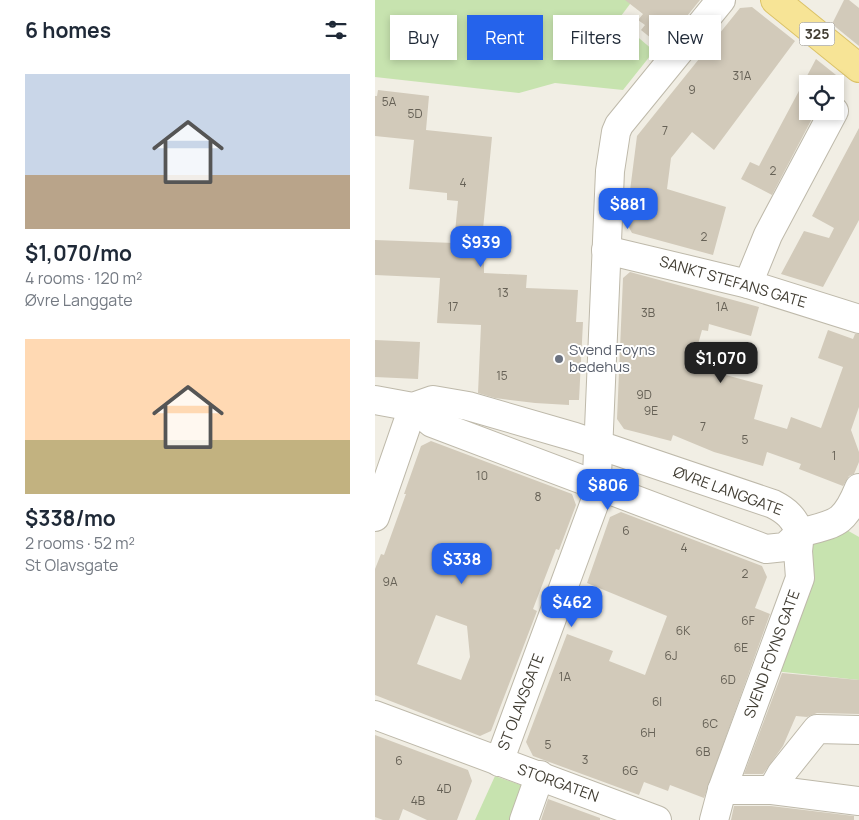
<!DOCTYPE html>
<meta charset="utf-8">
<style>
:root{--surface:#fff;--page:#f2f2f3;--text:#1f2937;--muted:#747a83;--accent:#2563eb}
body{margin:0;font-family:Manrope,sans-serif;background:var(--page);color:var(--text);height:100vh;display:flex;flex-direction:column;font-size:19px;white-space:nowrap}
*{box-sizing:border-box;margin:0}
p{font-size:16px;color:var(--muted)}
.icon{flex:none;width:28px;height:28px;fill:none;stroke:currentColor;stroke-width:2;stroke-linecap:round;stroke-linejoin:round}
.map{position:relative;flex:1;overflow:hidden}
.side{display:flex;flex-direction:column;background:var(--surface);width:375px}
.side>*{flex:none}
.banner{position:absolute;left:15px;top:15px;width:394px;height:45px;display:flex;gap:10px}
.controls{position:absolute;left:424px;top:75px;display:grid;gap:10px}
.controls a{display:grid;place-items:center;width:45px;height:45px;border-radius:0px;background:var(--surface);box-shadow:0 2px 8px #0003;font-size:25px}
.price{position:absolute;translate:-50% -42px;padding:0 11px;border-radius:10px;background:var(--accent);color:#fff;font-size:16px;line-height:32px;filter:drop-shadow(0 1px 2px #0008)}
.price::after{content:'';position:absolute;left:50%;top:30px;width:15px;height:11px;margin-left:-8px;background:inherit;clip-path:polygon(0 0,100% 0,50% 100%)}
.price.on{background:#222;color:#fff}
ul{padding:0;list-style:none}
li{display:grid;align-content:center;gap:10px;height:265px;padding:0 25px}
li span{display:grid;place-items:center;height:155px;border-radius:0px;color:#555}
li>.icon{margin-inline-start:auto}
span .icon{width:90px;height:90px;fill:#fffc;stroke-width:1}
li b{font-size:21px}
h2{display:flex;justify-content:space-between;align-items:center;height:60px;padding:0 25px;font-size:21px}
.tag{padding:0 18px;border-radius:0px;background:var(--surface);box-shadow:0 2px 8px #0003;font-size:18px;line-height:45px}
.tag.on{background:var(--accent);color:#fff}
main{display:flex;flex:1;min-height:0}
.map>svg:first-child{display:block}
.park{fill:#c7e3af}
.building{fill:#d2caba;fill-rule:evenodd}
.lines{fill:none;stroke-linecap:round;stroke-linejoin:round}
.minor-casing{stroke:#beb9aa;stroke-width:30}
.major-casing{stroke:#dbc268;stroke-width:30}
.minor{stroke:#fff;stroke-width:28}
.major{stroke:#f7e496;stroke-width:28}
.worship-dot{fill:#6b7280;stroke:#fff;stroke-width:2}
.labels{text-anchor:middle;stroke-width:4;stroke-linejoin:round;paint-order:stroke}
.number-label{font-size:12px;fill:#666156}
.shield{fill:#fff;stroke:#7b7871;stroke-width:1}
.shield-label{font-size:14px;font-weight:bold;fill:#423e34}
.street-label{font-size:15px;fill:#423e34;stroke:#fff}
.worship-label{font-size:15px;fill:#5b616d;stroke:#fff;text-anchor:start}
</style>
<main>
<section class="side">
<h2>6 homes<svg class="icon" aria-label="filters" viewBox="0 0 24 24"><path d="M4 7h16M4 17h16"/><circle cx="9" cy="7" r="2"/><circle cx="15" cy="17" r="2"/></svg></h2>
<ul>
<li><span style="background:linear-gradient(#c9d6e8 65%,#b9a48a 0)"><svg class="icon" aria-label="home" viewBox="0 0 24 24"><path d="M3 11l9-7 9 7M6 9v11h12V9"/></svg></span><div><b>$1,070/mo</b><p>4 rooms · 120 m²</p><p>Øvre Langgate</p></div></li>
<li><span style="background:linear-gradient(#ffd9b3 65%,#c2b280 0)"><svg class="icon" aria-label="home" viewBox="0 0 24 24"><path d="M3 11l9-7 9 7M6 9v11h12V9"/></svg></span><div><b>$338/mo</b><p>2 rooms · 52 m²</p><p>St Olavsgate</p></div></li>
</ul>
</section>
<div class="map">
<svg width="484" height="820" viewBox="0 0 484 820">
<rect width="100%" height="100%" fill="#f1eee4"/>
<g class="park">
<polygon points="0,0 258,0 243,20 279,51 248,90 180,83 144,93 0,77"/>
<polygon points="463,525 484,537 484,680 399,671 427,549"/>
<polygon points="120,776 154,788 141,820 100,820"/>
</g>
<g class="building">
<polygon points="250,0 325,0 287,47 266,30 270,25 263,20 268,14"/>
<polygon points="469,0 474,0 484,8 484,46 457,24"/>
<polygon points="377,7 420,41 339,150 317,132 296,158 292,189 351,207 338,255 257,233 251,222 262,136 365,8"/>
<polygon points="441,59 461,75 463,86 460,91 460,84 432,84 432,111 441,111 397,195 366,179 375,162 384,166"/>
<polygon points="3,90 54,96 51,130 117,137 105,260 109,260 109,273 152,275 151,288 203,290 201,322 208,322 204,400 194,400 194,405 160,403 120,398 103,393 106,325 62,323 65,278 0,275 0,240 79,243 83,201 72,200 72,193 34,189 39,140 0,136 0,96 2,96"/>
<polygon points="484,128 484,220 448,287 406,274 429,231 454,238 459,228 437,216"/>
<polygon points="255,272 384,307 376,336 334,324 333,331 327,330 317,366 388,385 379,419 412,429 416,417 446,428 468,367 443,358 453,330 478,339 480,334 484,334 484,407 476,430 484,452 484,462 479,474 474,476 468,486 424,469 426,464 392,452 388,466 339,452 298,435 296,441 249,429 242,419 248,278"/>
<polygon points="0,340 45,342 43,379 0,377"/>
<path d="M56 441 197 494 201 505 184 550 181 549 158 609 162 611 116 731 105 736 0 695V569L6 554 9 555 31 494H29L46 446ZM61 615 92 626 95 657 86 680 42 664Z"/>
<polygon points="246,512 387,566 392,577 380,608 395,614 329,798 295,785 293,791 269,782 264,795 158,756 151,742 192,634 238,651 234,661 270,675 292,616 212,583 235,517"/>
<polygon points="407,673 484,680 484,714 442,713 432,717 421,716 408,746 388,774 369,774"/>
<polygon points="0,735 93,770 97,781 82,820 52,820 28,809 24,820 8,820 0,817"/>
<polygon points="173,799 225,818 225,820 166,820"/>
<polygon points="359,806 396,806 479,816 479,820 356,820"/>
</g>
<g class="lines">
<defs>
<g id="minor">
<polyline points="231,250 373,284 484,319"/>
<polyline points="373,284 393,235 459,111"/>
<path d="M0 400 38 407 58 400 93 406 200 437 398 504C412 511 419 518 425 533"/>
<polyline points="38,407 57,423 391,549 410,547 425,533"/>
<polyline points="0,517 38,407"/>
<path d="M425 533C461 523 469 525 484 488"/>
<polyline points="0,715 282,820"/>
<polyline points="124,762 221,499 235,171 241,132 244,125 346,0"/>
<polyline points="347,790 397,790 484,801"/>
<polyline points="397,790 406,774 442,729 484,730"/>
<polyline points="149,820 165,775"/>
<polyline points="339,820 347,790 425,578 423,551 425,533"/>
</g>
<polyline id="major" points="400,0 484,68"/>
</defs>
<use href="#minor" class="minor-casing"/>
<use href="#major" class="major-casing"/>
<use href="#minor" class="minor"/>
<use href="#major" class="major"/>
</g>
<circle class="worship-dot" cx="184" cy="359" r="5"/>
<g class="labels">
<g class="number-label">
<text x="367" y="80">31A</text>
<text x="317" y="94">9</text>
<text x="14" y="106">5A</text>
<text x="40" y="118">5D</text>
<text x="290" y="135">7</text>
<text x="398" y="175">2</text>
<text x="88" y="187">4</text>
<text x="329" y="241">2</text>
<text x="128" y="297">13</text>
<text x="78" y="311">17</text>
<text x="347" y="311">1A</text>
<text x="273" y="317">3B</text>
<text x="127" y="380">15</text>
<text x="269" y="399">9D</text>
<text x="276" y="415">9E</text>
<text x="328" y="431">7</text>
<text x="370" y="444">5</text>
<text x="459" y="460">1</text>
<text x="107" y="480">10</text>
<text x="163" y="501">8</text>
<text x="251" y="535">6</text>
<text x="309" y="552">4</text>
<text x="370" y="578">2</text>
<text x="15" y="586">9A</text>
<text x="373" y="625">6F</text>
<text x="308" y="635">6K</text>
<text x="366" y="652">6E</text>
<text x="296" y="660">6J</text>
<text x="190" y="681">1A</text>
<text x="353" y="684">6D</text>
<text x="282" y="706">6I</text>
<text x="335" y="728">6C</text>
<text x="273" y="737">6H</text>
<text x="173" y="749">5</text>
<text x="328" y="756">6B</text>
<text x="210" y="764">3</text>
<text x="24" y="765">6</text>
<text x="255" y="775">6G</text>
<text x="69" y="793">4D</text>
<text x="43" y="805">4B</text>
</g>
<rect class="shield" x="424.5" y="22.5" width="35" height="23" rx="4"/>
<g class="shield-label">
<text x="442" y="39">325</text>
</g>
<g class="street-label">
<text transform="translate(358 282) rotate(16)" y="5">SANKT STEFANS GATE</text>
<text transform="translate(353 491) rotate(20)" y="5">ØVRE LANGGATE</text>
<text transform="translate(397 654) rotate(-70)" y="5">SVEND FOYNS GATE</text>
<text transform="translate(146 702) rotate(-69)" y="5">ST OLAVSGATE</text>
<text transform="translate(183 783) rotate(20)" y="5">STORGATEN</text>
</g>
<g class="worship-label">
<text x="194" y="355">Svend Foyns<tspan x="194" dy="17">bedehus</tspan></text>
</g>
</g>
</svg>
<div class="controls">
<a><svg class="icon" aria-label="locate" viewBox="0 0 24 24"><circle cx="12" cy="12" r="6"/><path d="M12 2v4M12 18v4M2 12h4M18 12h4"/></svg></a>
</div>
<b class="price" style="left:253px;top:230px">$881</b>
<b class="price" style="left:106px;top:268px">$939</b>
<b class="price on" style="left:346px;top:384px">$1,070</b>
<b class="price" style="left:233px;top:511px">$806</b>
<b class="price" style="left:87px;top:585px">$338</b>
<b class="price" style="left:197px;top:628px">$462</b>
<div class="banner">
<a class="tag">Buy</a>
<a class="tag on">Rent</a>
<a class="tag">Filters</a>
<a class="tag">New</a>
</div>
</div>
</main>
